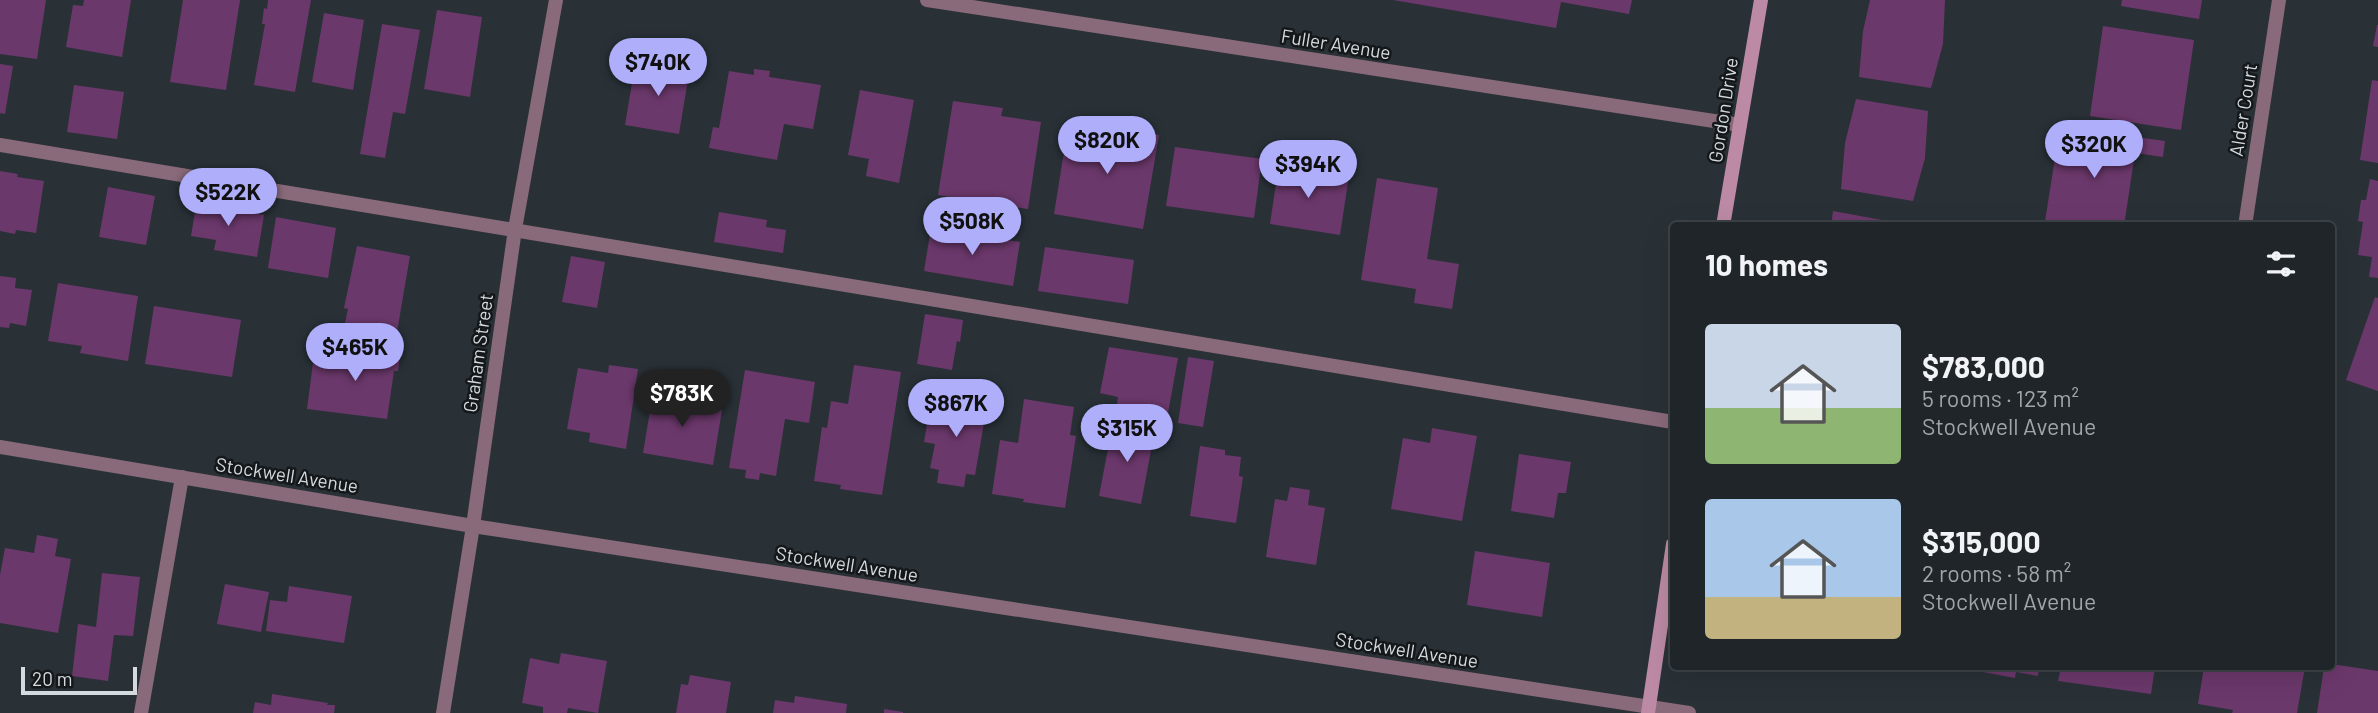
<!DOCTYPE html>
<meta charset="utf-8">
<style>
:root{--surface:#1f2529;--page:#272d31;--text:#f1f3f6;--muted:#a1a5a8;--line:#3c4246;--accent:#afaefa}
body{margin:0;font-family:Barlow,sans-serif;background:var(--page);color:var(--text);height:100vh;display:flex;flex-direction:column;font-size:26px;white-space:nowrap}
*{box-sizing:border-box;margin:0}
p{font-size:23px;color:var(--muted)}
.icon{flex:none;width:38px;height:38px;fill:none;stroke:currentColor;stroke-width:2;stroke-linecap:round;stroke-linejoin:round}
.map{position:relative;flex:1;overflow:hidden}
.side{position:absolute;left:1670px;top:222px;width:665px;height:448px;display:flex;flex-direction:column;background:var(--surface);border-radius:7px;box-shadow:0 7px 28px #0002,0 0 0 2px var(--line)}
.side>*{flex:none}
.scale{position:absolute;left:21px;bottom:18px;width:116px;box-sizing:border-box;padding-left:7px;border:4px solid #d5dade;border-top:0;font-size:19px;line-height:24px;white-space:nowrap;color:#d5dade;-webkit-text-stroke:5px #15181b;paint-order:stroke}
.price{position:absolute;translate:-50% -60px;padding:0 16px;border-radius:24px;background:var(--accent);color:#111;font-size:23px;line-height:46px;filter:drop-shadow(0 2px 4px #0008)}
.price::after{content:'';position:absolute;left:50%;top:42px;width:21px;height:16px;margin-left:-10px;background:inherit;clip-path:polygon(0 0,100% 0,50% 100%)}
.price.selected{background:#222;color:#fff}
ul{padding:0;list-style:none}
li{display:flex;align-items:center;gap:21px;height:175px;padding:0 35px}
li span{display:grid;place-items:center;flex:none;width:196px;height:140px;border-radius:7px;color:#555}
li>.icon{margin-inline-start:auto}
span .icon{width:84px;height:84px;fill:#fffc;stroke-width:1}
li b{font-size:30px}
h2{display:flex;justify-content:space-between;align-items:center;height:84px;padding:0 35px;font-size:30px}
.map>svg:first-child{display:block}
.building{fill:#6b386b}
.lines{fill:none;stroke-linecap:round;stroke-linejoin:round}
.service{stroke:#896a7a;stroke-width:14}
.minor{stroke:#896a7a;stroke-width:14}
.secondary{stroke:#bc8aa4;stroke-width:14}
.labels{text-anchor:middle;stroke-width:5;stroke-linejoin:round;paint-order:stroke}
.street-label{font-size:19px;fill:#d5dade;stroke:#15181b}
</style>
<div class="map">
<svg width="2378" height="713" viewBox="0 0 2378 713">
<rect width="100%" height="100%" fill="#293137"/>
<g class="building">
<polygon points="0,0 46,0 37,59 0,54"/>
<polygon points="84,0 131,0 122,57 66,47 73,5 83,6"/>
<polygon points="183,0 240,0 226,90 170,82"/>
<polygon points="268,0 311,0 295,92 254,85 265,24 262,24 264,8 267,9"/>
<polygon points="1393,0 1632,0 1629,14 1561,2 1556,28"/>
<polygon points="1870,0 1945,0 1943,44 1931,88 1859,77 1863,31"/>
<polygon points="2122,0 2202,0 2199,19 2121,6"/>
<polygon points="437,10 482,17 470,97 424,89"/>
<polygon points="324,13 364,20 353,90 312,82"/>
<polygon points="382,24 420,30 405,114 393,112 385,158 360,154"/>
<polygon points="2377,25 2378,25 2378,47 2373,46"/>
<polygon points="2103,26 2194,40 2181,130 2090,116"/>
<polygon points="659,62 690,67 679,134 625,125 634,71 651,73 651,68"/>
<polygon points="0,64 13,66 5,114 0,113"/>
<polygon points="754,69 770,71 769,77 821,85 813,129 784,124 777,160 709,148 713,127 719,128 729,71 754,75"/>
<polygon points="2372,80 2378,81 2378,163 2360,160"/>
<polygon points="74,85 124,92 117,139 67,132"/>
<polygon points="860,90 914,100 899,183 866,176 869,159 848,155"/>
<polygon points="1856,99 1928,111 1925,158 1913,201 1841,189 1845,143"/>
<polygon points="953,101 1003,108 1001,116 1041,122 1028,209 938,195"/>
<polygon points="1109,125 1159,135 1143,229 1054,214 1068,127 1108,134"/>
<polygon points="2059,133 2134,145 2136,137 2165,141 2163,157 2135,153 2124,226 2077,226 2045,221"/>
<polygon points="1175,147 1262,159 1254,218 1166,206"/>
<polygon points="1279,163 1322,169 1321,178 1348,182 1340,235 1270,224"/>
<polygon points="0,171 18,174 17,177 44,181 36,233 16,230 15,234 0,231"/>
<polygon points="1377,178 1438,188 1427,259 1459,264 1452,309 1414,303 1416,289 1361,280"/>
<polygon points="2370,179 2378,181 2378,278 2369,277 2372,257 2358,255 2363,222 2358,221 2361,200 2366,200"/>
<polygon points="108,187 155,196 146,245 99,237"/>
<polygon points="197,200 222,204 222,208 264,215 257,257 214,250 216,240 191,236"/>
<polygon points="1833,211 1893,222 1893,226 1831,226"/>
<polygon points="719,212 767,220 766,227 786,230 783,253 714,242"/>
<polygon points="276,217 336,228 328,278 268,268"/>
<polygon points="931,228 1020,242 1013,286 924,271"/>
<polygon points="357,246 410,256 397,332 345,323 348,309 344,308"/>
<polygon points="1045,247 1134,260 1128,304 1038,291"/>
<polygon points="571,256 605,262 597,308 562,302"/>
<polygon points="0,276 16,278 15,288 32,290 26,326 10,323 9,328 0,327"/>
<polygon points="58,283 138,296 128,361 80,353 82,346 48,341"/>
<polygon points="2375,297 2378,298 2378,391 2346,380"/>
<polygon points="154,306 241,320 232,377 145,364"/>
<polygon points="925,314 963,320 960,342 957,341 952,370 917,364"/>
<polygon points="359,344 401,350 398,371 394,371 387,419 307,409 314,355 357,361"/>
<polygon points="1109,347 1178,358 1168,413 1117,404 1118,397 1100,393"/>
<polygon points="1188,357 1214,361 1203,427 1178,423"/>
<polygon points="609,365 638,369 626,449 589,442 590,433 567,429 578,368 608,373"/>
<polygon points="854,365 901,372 882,495 840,489 841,485 814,481 822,427 827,428 831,401 848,404"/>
<polygon points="745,370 815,382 809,423 785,419 776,476 760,473 759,480 745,478 746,470 729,468"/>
<polygon points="663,390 689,394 688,399 692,399 691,405 722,410 713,465 643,453 653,393 662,395"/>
<polygon points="956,390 971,392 969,403 987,406 975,475 966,474 964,487 937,483 939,470 930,468 935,444 924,442 929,413 941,415 944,399 954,401"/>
<polygon points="1024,399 1074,407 1070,435 1076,436 1065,508 1023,502 1024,499 992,494 1000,440 1018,443"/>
<polygon points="2331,418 2337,448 2331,448"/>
<polygon points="1127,424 1155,429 1141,504 1099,496 1112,428 1126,431"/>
<polygon points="1432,428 1477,436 1462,521 1391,509 1403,438 1430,443"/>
<polygon points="1200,446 1225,450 1225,455 1241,457 1239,476 1243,477 1236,523 1190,516"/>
<polygon points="1519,454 1571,462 1566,493 1558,493 1554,518 1511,511"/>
<polygon points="1290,487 1310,490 1308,505 1325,508 1316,565 1266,557 1275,499 1287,501"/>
<polygon points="37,535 58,539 55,556 71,559 58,633 0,623 0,575 5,548 34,553"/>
<polygon points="1475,551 1550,563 1542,617 1467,605"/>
<polygon points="102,573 140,577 133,636 114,635 108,681 72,676 78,624 96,627"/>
<polygon points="225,584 269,592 261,632 217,624"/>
<polygon points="289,586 352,596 344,643 266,631 270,600 287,602"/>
<polygon points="561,653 607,661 598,713 568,708 567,713 543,713 543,707 522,703 530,658 559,664"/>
<polygon points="2331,664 2378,671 2378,713 2317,713 2324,667 2331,667"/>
<polygon points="1957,667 2039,667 2038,676 2016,672 2015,678"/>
<polygon points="2061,667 2155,667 2151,694 2058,681"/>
<polygon points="2204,667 2305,667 2297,713 2232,713 2233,710 2198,704"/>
<polygon points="690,675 731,682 726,713 676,713 681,684 688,685"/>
<polygon points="272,694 328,703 327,705 335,705 334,713 253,713 255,702 271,705"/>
<polygon points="795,696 847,704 846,713 773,713 775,700 794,703"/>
<polygon points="884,709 903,712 903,713 884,713"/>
</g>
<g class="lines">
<g class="service">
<polyline points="0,145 1673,422"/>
<polyline points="141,713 182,477"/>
</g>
<g class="minor">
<polyline points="927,0 1740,125"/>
<polyline points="2245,226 2279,0"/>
<polyline points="0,447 473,526 1689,713"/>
<polyline points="443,713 473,526 515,229 556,0"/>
</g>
<g class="secondary">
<polyline points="1723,226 1761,0"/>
<polyline points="1648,713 1673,544"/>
</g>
</g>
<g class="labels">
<g class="street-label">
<text transform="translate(1336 44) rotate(9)" y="7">Fuller Avenue</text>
<text transform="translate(1723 110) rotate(-81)" y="7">Gordon Drive</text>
<text transform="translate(2243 110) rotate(-81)" y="7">Alder Court</text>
<text transform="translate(478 353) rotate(-82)" y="7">Graham Street</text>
<text transform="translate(287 475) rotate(9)" y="7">Stockwell Avenue</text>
<text transform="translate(847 564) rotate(9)" y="7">Stockwell Avenue</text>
<text transform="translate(1407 650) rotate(9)" y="7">Stockwell Avenue</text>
</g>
</g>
</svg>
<div class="scale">20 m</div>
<b class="price" style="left:658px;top:98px">$740K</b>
<b class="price" style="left:1107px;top:176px">$820K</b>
<b class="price" style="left:2094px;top:180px">$320K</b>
<b class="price" style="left:1308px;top:200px">$394K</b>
<b class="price" style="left:228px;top:228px">$522K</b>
<b class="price" style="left:972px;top:257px">$508K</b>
<b class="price" style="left:355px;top:383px">$465K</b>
<b class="price selected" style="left:682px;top:429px">$783K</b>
<b class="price" style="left:956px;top:439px">$867K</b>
<b class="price" style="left:1127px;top:464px">$315K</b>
<section class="side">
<h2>10 homes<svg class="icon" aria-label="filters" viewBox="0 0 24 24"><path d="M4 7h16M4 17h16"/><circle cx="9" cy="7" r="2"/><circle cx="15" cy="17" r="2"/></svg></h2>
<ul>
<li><span style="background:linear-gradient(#c9d6e8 60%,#8fb573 0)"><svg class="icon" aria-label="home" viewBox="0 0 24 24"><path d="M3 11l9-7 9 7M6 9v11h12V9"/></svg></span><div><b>$783,000</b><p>5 rooms · 123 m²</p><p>Stockwell Avenue</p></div></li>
<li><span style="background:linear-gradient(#a9c7e8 70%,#c2b280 0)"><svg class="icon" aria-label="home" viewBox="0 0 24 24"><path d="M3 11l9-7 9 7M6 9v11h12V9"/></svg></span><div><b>$315,000</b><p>2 rooms · 58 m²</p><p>Stockwell Avenue</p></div></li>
</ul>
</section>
</div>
